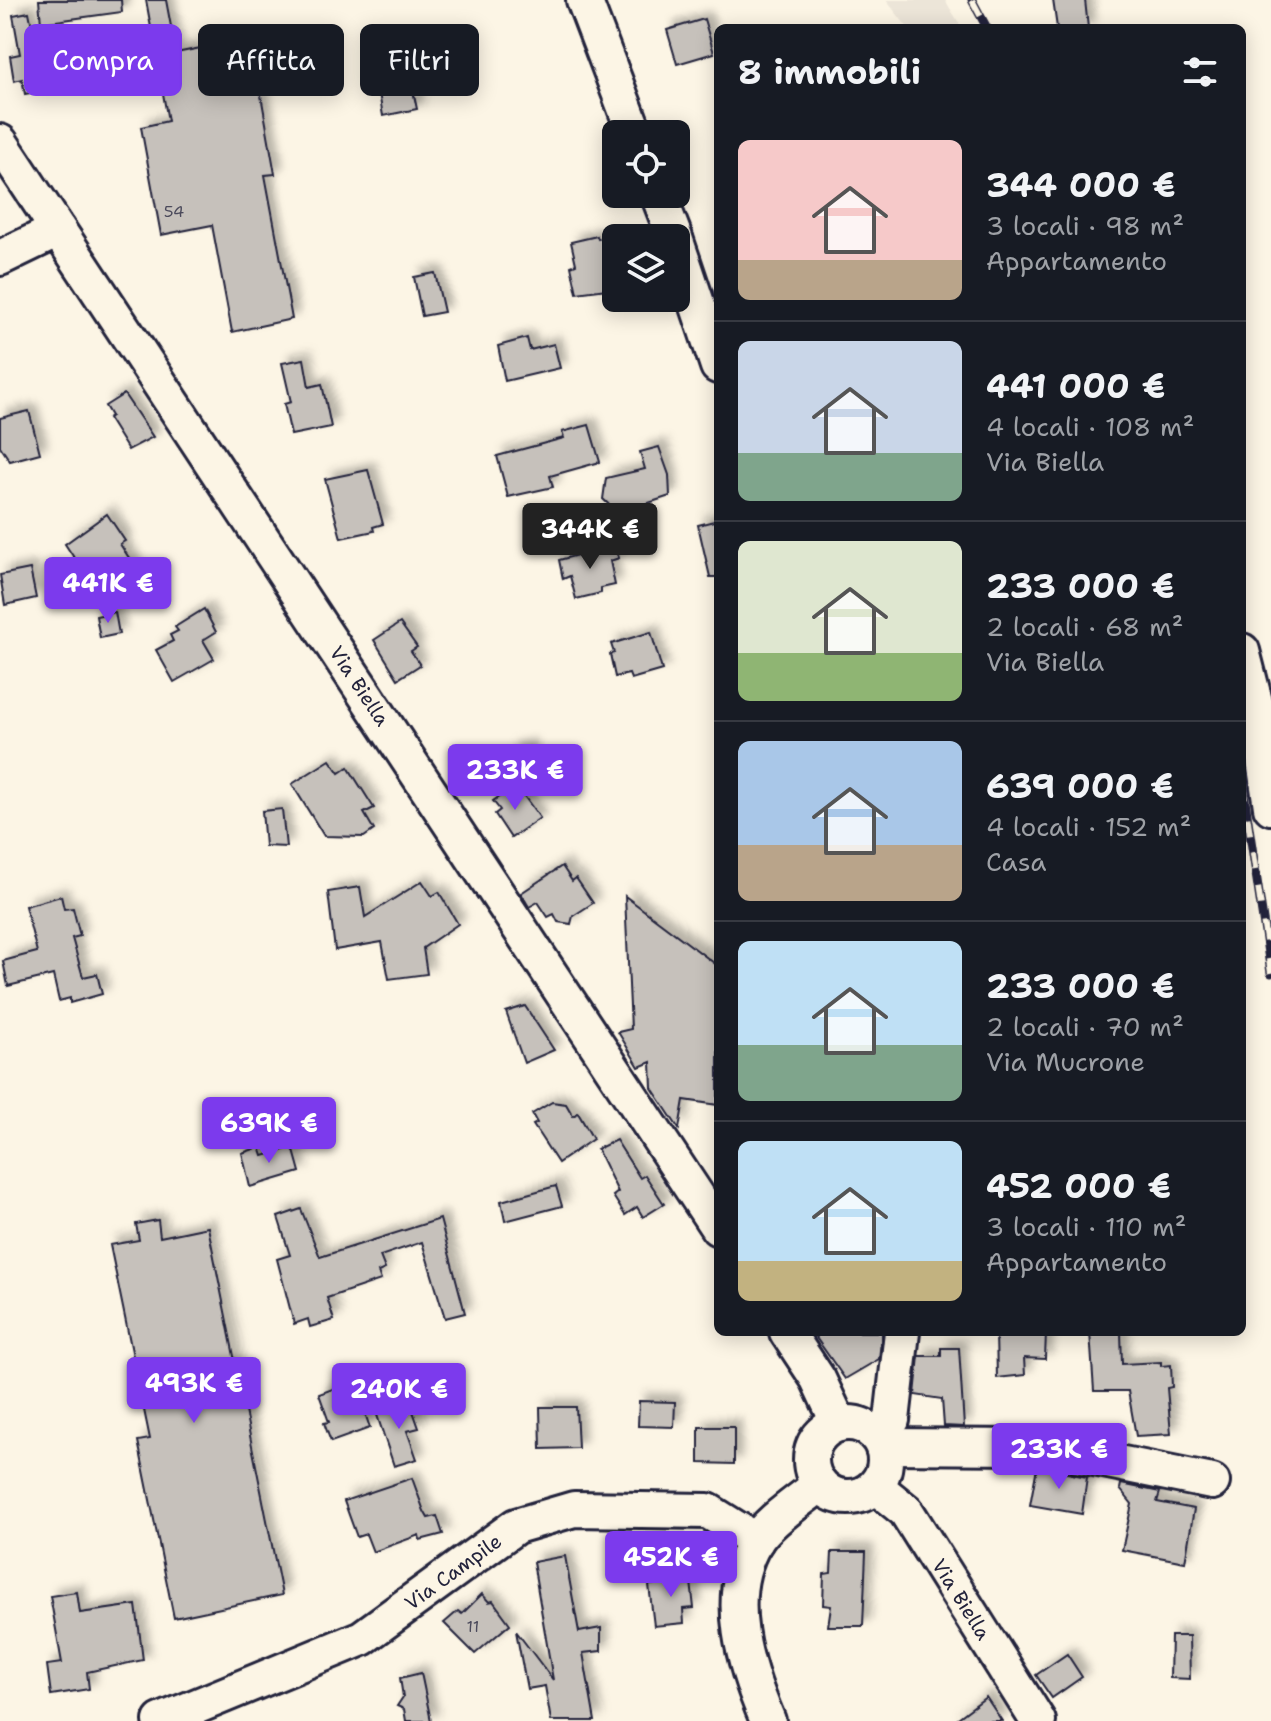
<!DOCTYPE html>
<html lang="it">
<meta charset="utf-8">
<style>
:root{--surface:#171b24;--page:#242831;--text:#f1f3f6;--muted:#9ea1a6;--line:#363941;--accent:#7c3aed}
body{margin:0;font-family:"Shantell Sans",sans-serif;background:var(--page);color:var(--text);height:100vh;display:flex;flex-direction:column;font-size:30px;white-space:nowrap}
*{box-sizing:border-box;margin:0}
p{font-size:26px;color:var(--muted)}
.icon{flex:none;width:44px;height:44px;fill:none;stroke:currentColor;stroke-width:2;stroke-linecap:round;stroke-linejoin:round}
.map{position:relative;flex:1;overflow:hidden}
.sheet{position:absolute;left:714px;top:24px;width:532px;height:1312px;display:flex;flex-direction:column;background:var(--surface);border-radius:12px;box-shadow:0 4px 20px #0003}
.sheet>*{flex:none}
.guide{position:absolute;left:24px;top:24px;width:570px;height:72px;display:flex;gap:16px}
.buttons{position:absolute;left:602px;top:120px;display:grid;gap:16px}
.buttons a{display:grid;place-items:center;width:88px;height:88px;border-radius:12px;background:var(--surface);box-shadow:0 4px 20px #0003;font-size:40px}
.price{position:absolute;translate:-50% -68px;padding:0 18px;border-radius:8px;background:var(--accent);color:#fff;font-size:26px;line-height:52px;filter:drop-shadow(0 2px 4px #0008)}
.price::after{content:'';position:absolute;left:50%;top:48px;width:24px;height:18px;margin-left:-12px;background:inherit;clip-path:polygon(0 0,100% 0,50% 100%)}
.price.selected{background:#222;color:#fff}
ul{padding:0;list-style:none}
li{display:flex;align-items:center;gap:24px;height:200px;padding:0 24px}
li+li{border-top:2px solid var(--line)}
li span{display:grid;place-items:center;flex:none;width:224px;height:160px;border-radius:12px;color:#555}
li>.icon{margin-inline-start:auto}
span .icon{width:96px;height:96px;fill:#fffc;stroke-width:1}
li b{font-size:34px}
h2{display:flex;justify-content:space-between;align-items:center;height:96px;padding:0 24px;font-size:34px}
.chip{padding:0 28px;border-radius:12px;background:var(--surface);box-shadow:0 4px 20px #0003;font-size:28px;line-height:72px}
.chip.selected{background:var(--accent);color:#fff}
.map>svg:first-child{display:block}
.built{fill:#ece5d8}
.building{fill:#c6c1bb;stroke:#22223b;stroke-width:2;filter:url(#shadow)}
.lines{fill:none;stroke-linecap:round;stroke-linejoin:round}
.minor-casing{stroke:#22223b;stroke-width:40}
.minor{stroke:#fcf5e5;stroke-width:34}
.rail-casing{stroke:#22223b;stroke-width:9}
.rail{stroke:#fcf5e5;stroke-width:6;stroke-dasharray:18;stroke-linecap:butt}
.labels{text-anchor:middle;stroke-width:6;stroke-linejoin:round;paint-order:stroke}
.number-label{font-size:16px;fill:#4b4a5b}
.street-label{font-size:20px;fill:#22223b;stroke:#fcf5e5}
</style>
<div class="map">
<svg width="1271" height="1721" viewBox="0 0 1271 1721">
<defs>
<filter id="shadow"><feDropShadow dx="7" dy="-7" stdDeviation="4" flood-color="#0004"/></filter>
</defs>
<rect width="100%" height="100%" fill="#fcf5e5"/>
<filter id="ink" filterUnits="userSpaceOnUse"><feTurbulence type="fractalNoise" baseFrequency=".0125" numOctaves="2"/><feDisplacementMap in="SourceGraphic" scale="16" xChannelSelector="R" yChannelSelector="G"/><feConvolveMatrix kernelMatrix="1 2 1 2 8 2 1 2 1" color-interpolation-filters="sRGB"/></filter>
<g filter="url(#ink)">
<polygon class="built" points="886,0 945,0 962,28 908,28"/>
<g class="building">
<polygon points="39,0 121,0 122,12 41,23"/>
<polygon points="146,0 166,0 176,53 240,40 246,69 256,67 275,174 265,175 292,319 232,332 212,225 161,235 141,127 168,121"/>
<polygon points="1053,0 1085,0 1088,28 1057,28"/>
<polygon points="29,12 45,90 25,94 22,79 14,81 10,56 20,54 13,15"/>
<polygon points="704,19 714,53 677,64 667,30"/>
<polygon points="412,86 417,109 383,116 379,93"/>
<polygon points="597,236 598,239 610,236 616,283 614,288 577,293 571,266 576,264 571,242"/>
<polygon points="435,273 444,312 422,316 414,277"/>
<polygon points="527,338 530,350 554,344 560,368 505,381 498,346"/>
<polygon points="304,359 309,387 322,384 331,427 291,435 284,404 291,402 282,363"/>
<polygon points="124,394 153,437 128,450 108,418 111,416 105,406"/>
<polygon points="29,411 40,453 10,461 0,446 0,418"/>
<polygon points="589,425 600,462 550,476 553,487 508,497 497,456 564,438 562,432"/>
<polygon points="659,447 669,475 670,496 618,513 603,499 606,478 645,469 640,452"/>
<polygon points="368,470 383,524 373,527 374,531 341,538 325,479"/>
<polygon points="107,514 125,541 120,544 135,567 104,586 91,565 82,570 65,544"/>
<polygon points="718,520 718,577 710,577 698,525"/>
<polygon points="615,545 619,558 610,561 615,585 601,588 601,593 576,599 570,576 563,579 559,560"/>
<polygon points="30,569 36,598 5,605 0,575"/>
<polygon points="204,609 216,632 203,640 214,659 174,682 156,650 173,641 170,635 178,631 175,627"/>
<polygon points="115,612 119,634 100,638 96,616"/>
<polygon points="400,623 417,647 411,651 420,665 398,679 374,640"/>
<polygon points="651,632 662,670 631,679 629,674 615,677 610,654 614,653 611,644"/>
<polygon points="529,747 532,764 514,768 509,750"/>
<polygon points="330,760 339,773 348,767 374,808 364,813 374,830 364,837 324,836 292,784"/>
<polygon points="516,785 540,818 511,838 495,814 500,810 493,801"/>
<polygon points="282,809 286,847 265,846 262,811"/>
<polygon points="562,866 572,881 576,878 593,903 573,916 571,924 558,922 554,914 548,917 538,902 529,907 521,893"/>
<polygon points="422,881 432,896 439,892 458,924 423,948 427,974 389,979 382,942 335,950 328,892 360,887 365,917"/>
<polygon points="61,896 64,909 73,908 80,936 72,938 83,977 97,974 102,994 70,1003 70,998 59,1001 53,975 8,986 3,961 37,952 25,906"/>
<polygon points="625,896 718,966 718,1105 684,1100 679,1129 652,1088 651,1062 639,1067 618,1032 631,1029"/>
<polygon points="525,1006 554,1050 524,1063 506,1012"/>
<polygon points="552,1102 566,1104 573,1116 578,1113 593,1139 558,1163 533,1125 537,1123 532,1114"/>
<polygon points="616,1140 640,1178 645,1175 664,1204 643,1217 637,1207 625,1215 613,1196 618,1192 597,1149"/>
<polygon points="260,1147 263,1156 293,1147 300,1172 250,1187 242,1153"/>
<polygon points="556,1186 562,1206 505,1221 501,1201"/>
<polygon points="301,1209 320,1257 440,1219 465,1313 445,1318 422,1242 380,1256 385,1269 378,1272 381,1280 327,1298 334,1320 310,1327 308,1319 294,1324 277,1259 290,1255 278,1217"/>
<polygon points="158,1220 160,1237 208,1227 282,1595 174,1618 138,1441 150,1439 110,1245 139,1240 136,1224"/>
<polygon points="812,1332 882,1332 879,1359 845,1379"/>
<polygon points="996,1332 1046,1332 1045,1359 1024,1358 1025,1375 997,1378"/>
<polygon points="1090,1332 1121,1332 1122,1364 1161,1362 1161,1366 1171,1365 1172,1387 1167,1388 1171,1434 1136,1436 1128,1391 1094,1391"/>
<polygon points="941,1348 959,1348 964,1427 944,1426 942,1399 915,1395 919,1356 941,1356"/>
<polygon points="354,1381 370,1428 331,1442 324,1423 329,1422 319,1394"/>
<polygon points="409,1400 419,1428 407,1431 417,1459 394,1466 376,1412"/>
<polygon points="639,1401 675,1402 674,1427 638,1426"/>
<polygon points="540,1407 576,1407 578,1448 541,1449"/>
<polygon points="699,1427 734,1427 734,1464 699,1463"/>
<polygon points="1037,1467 1087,1477 1082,1514 1030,1505"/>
<polygon points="412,1478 424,1511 428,1518 437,1516 443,1534 420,1540 419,1535 373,1552 366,1534 357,1537 344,1501"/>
<polygon points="1121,1484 1160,1492 1157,1502 1194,1509 1185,1562 1122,1550 1132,1504 1120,1489"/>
<polygon points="832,1552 866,1552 863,1626 828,1626 831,1606 823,1605 824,1574 831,1573"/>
<polygon points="565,1556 579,1632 601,1628 601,1651 583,1653 595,1721 551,1721 545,1686 527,1689 516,1631 553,1680 533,1562"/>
<polygon points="690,1573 694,1608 683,1609 684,1623 654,1626 649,1585 656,1584 655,1577"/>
<polygon points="77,1592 80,1613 136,1605 143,1660 87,1672 89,1689 51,1695 47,1665 62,1663 50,1596"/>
<polygon points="482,1594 489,1602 493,1601 510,1624 475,1654 444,1623 458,1611 462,1614"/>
<polygon points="1171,1636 1189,1636 1190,1679 1170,1678"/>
<polygon points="1067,1654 1082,1677 1052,1698 1036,1675"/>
<polygon points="421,1673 431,1721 406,1721 404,1709 397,1706 403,1697 400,1678"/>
<polygon points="986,1697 1002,1721 954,1721"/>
</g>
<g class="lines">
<defs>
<g id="minor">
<polyline points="584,0 635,134"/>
<path id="s1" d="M0 142 718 1228"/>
<polyline points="658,194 675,238"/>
<polyline points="676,241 718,366"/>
<polyline points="0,258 58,230"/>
<polyline points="1242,651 1256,706 1271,807"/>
<polyline points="787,1332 818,1379 839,1424"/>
<circle cx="848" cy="1460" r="37"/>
<polyline points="878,1437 892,1420 902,1332"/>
<polyline points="883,1446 1039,1447 1212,1482"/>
<path id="s2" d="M875 1486 906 1511 1038 1721"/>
<path id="s3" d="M161 1721 362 1638 516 1526 574 1509 708 1511 756 1541"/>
<path d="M768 1721C745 1667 722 1596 755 1542 769 1520 800 1501 820 1484"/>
</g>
</defs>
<use href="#minor" class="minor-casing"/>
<use href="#minor" class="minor"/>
<defs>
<g id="rail">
<polyline points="972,0 987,28"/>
<polyline points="1242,781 1271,973"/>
</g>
</defs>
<use href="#rail" class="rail-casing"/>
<use href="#rail" class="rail"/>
</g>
</g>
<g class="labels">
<g class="number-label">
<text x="174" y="217">54</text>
<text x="473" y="1632">11</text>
</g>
<g class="street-label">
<text dy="7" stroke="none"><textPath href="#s1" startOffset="652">Via Biella</textPath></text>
<text dy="7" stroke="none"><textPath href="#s3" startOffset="330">Via Campile</textPath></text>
<text dy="7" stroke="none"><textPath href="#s2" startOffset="144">Via Biella</textPath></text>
</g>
</g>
</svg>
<div class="buttons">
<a><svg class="icon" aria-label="locate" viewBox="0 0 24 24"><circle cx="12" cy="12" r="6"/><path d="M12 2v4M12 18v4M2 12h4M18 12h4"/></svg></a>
<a><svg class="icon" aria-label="layers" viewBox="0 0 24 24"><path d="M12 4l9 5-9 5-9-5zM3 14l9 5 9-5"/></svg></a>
</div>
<b class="price selected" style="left:590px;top:571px">344K €</b>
<b class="price" style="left:108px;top:625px">441K €</b>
<b class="price" style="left:515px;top:812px">233K €</b>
<b class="price" style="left:269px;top:1165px">639K €</b>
<b class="price" style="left:194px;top:1425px">493K €</b>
<b class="price" style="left:399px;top:1431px">240K €</b>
<b class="price" style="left:1059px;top:1491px">233K €</b>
<b class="price" style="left:671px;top:1599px">452K €</b>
<div class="guide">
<a class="chip selected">Compra</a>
<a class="chip">Affitta</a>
<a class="chip">Filtri</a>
</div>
<section class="sheet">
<h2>8 immobili<svg class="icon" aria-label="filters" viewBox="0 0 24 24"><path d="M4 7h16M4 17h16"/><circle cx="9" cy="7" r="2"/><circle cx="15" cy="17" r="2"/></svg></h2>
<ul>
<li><span style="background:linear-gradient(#f6c9c9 75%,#b9a48a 0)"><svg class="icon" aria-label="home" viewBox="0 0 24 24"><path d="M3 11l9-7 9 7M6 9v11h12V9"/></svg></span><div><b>344 000 €</b><p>3 locali · 98 m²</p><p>Appartamento</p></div></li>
<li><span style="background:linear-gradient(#c9d6e8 70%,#7fa58c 0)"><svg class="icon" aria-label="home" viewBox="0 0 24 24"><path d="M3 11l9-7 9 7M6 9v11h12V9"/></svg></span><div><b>441 000 €</b><p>4 locali · 108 m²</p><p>Via Biella</p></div></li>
<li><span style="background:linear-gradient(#dfe7d0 70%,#8fb573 0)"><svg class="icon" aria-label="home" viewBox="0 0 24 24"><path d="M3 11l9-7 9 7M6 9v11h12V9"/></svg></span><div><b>233 000 €</b><p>2 locali · 68 m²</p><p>Via Biella</p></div></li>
<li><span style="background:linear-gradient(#a9c7e8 65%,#b9a48a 0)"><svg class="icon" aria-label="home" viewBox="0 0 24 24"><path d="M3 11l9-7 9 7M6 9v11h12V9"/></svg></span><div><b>639 000 €</b><p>4 locali · 152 m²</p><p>Casa</p></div></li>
<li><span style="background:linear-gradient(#bfe0f5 65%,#7fa58c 0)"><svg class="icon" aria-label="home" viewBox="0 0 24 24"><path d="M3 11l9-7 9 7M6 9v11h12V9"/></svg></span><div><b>233 000 €</b><p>2 locali · 70 m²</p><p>Via Mucrone</p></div></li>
<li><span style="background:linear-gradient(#bfe0f5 75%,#c2b280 0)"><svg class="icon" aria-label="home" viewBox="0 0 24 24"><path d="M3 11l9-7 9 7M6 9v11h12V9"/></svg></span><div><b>452 000 €</b><p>3 locali · 110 m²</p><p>Appartamento</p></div></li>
</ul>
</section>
</div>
